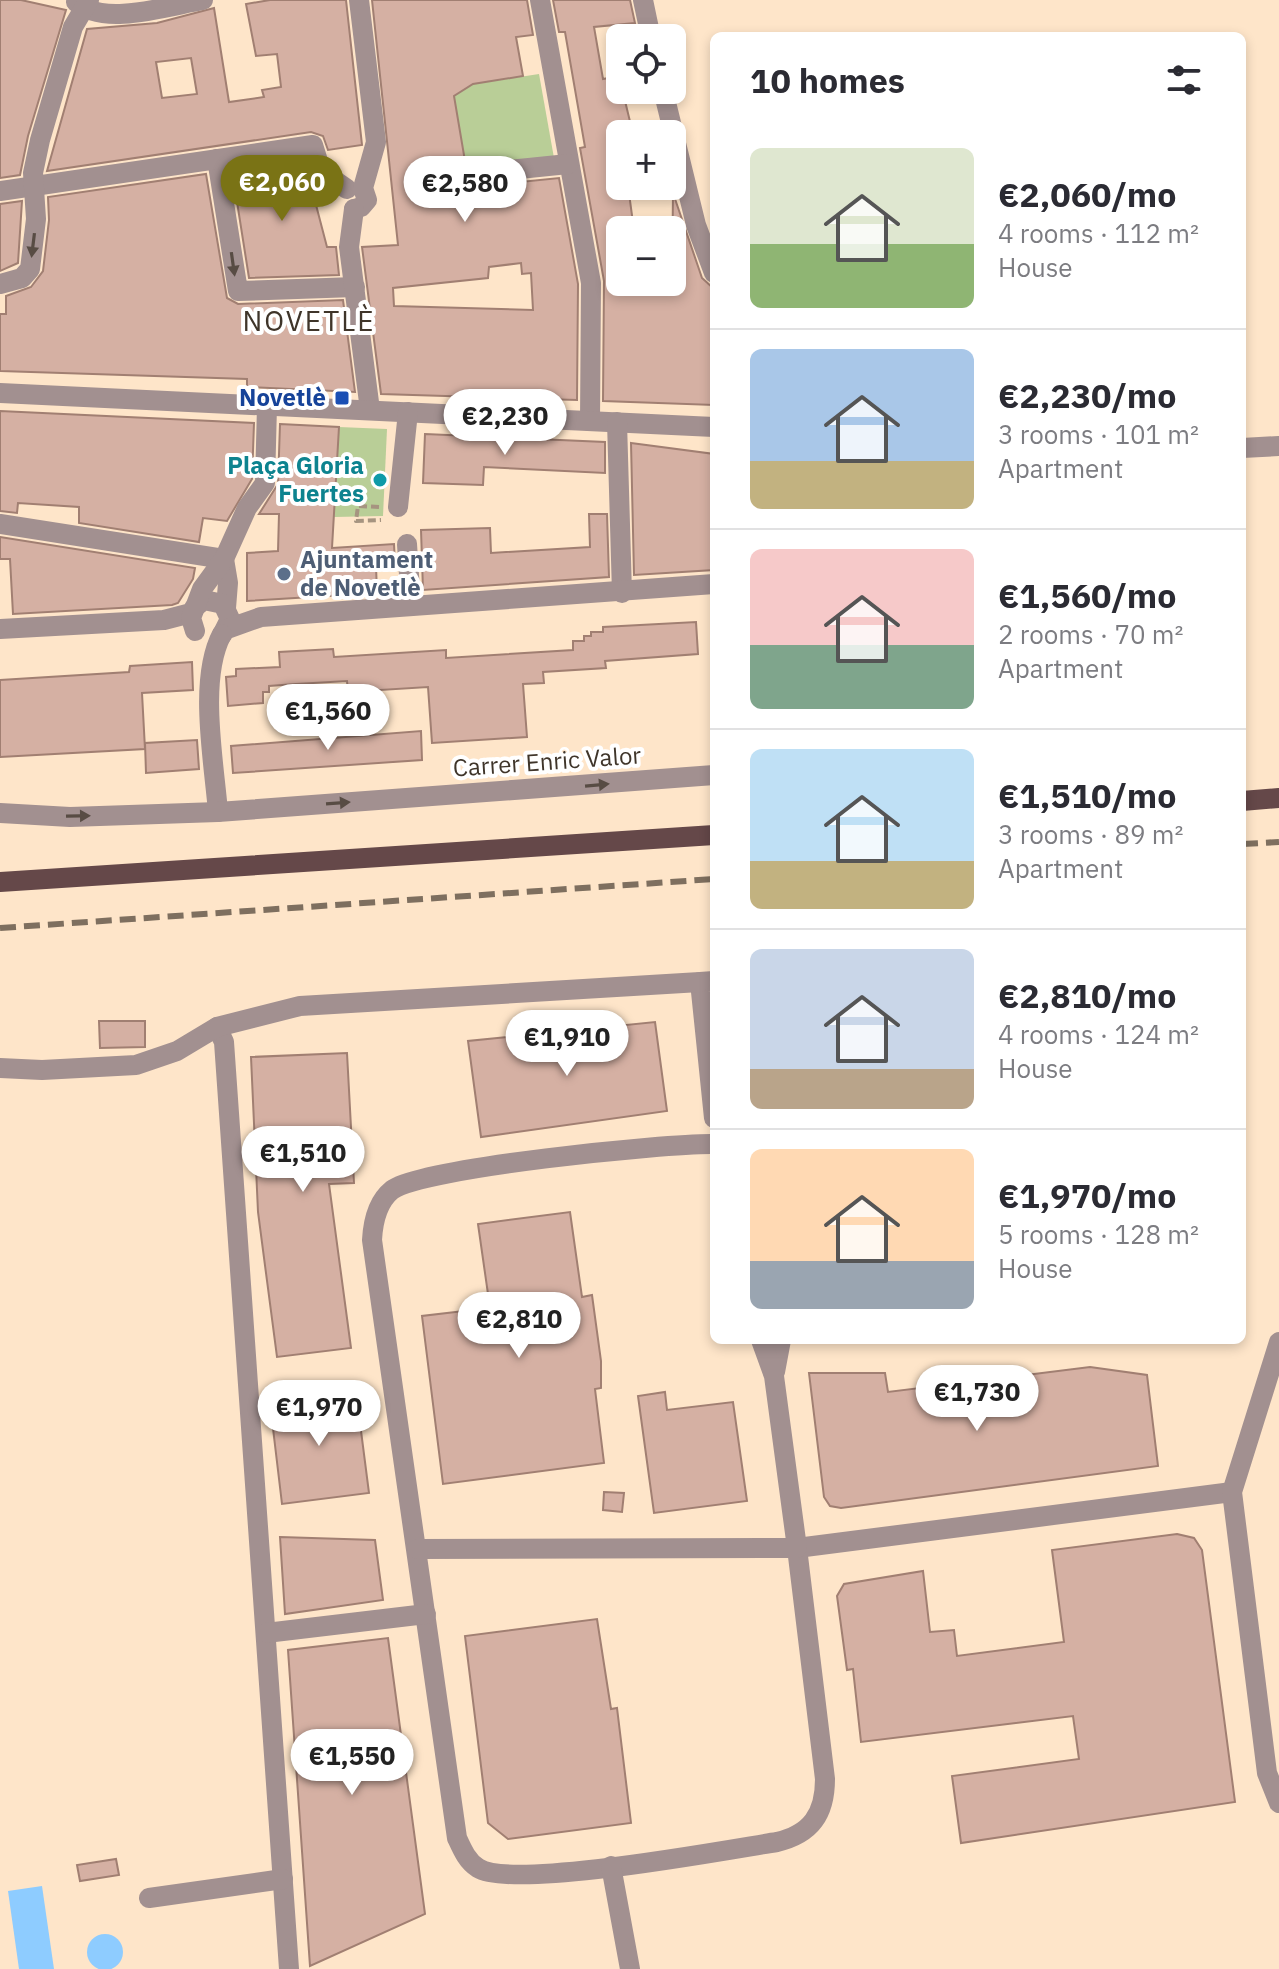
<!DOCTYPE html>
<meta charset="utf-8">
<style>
:root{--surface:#fff;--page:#f2f2f3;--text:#2b2b33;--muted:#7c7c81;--line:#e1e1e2;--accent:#7a7315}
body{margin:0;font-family:"IBM Plex Sans",sans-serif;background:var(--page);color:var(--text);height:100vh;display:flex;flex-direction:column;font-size:30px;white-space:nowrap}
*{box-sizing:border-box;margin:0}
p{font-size:26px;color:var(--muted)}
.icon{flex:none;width:44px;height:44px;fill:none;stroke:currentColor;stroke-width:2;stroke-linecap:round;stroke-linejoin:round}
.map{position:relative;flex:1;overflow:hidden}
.side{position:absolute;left:710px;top:32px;width:536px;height:1312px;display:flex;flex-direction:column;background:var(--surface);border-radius:12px;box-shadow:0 4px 12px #0003}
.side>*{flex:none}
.fabs{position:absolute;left:606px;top:24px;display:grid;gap:16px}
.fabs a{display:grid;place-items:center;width:80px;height:80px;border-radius:12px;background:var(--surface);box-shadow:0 4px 12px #0003;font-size:40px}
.price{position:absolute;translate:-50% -68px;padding:0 18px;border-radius:28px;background:#fff;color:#222;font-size:26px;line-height:52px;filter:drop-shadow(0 2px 4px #0008)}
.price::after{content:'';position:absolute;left:50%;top:48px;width:24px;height:18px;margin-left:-12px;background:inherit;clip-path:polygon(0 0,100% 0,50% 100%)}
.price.selected{background:var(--accent);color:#fff}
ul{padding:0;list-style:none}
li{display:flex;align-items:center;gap:24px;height:200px;padding:0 40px}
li+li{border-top:2px solid var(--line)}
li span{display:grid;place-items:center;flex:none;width:224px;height:160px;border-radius:12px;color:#555}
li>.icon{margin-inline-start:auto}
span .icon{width:96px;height:96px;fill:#fffc;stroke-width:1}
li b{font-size:34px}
h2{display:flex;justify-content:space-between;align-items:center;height:96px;padding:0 40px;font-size:34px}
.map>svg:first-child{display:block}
.green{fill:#b9ce97}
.water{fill:#8eccff}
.building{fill:#d5b0a3;stroke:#a17f72;stroke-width:2;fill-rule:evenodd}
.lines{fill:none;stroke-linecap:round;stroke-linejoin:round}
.path{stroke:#a69480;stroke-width:4;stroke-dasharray:8 4;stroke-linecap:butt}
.minor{stroke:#a29090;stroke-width:20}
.major{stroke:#654849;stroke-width:20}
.rail{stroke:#7e6f5f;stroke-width:6;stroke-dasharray:16 8;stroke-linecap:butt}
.oneway{fill:#584c44}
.transit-dot{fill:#1a4fb4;stroke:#fff;stroke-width:3}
.culture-dot{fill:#0f9aa8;stroke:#fff;stroke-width:3}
.service-dot{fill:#5c6f8a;stroke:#fff;stroke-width:3}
.labels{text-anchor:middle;stroke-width:8;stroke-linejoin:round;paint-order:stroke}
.transit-label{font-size:24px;font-weight:bold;fill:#164399;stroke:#fff;text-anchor:end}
.culture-label{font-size:24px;font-weight:bold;fill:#0d838f;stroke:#fff;text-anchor:end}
.service-label{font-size:24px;font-weight:bold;fill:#4e5e75;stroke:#fff;text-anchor:start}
.street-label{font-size:24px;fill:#3f352a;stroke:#fff}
.quarter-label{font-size:28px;letter-spacing:2px;fill:#3f352a;stroke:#fff}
</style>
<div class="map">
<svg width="1279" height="1969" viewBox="0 0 1279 1969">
<rect width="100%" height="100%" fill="#fee5c9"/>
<g class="green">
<polygon points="539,74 554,158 465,167 454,96 473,84"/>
<polygon points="339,427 387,429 383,516 334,517"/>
</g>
<g class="water">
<polygon points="42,1886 54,1969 19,1969 8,1891"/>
<circle cx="105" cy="1952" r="18"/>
</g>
<g class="building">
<polygon points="0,0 21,0 66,10 28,136 20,175 0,178"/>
<path d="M270 0H346L362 145 328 150 323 136 311 132 47 171 87 29 157 23 214 8 229 102 264 97 262 90 281 87 277 54 256 56 246 4ZM191 58 197 94 162 98 156 62Z"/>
<path d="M372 0H527L533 35 516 37 523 76 473 84 454 96 465 161 452 165 447 177 454 186 461 188 559 178 578 284 577 400 381 394 362 247 398 245ZM521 263 522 274 531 273 533 310 394 306 393 288 488 278 489 267Z"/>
<polygon points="553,0 630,0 635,23 594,27 603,79 619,76 633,134 620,134 620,186 628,186 634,230 620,230 620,282 672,282 673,193 702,278 714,289 714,405 603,401 604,281 580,148 585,147 565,32 559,32"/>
<polygon points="304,159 327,247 336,247 339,275 249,278 232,170"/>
<polygon points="206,174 227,298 238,304 343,300 355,392 247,387 247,379 0,371 0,314 6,314 6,296 31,287 43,271 49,220 48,197"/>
<polygon points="22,201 18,263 0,271 0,204"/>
<polygon points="0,411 254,423 252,479 227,521 203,518 199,542 79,523 79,507 18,503 17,513 0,511"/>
<polygon points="280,424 339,427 332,548 394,544 395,564 376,566 377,593 247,601 247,553 278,551 279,514 259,514 278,484"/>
<polygon points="425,434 605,442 605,473 484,467 483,485 423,483"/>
<polygon points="631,443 714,454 714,570 634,575"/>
<polygon points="589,514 607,514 609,577 423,590 421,530 490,528 491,553 590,547"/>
<polygon points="0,537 195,568 193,579 178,603 172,605 13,614 10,559 0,559"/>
<polygon points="696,622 698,654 605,661 606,668 543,672 544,683 523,684 527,737 432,743 428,687 348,692 347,681 296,684 269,686 269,692 263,692 263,703 228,706 226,677 236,676 236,669 280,667 279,652 333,649 334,657 446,650 446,658 573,650 573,641 584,641 584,636 591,636 591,632 603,632 603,627"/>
<polygon points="192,662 193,690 142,693 145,749 0,757 0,680 129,672 130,666"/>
<polygon points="421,731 422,760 233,773 231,746"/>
<polygon points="197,740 199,769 146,773 145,743"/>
<polygon points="99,1021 145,1021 145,1047 100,1048"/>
<polygon points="655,1022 667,1111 481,1137 468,1041"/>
<polygon points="347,1053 354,1183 329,1184 351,1348 277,1357 258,1212 251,1057"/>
<polygon points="570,1212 582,1297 592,1295 601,1361 601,1388 595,1389 604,1463 443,1484 422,1316 490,1308 478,1224"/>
<polygon points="1090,1367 1147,1375 1158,1466 841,1508 830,1506 824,1497 809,1373 885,1373 888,1392"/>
<polygon points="356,1392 369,1493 282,1504 270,1403"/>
<polygon points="665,1392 667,1410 733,1402 747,1501 654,1513 638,1396"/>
<polygon points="604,1492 624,1493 622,1512 603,1510"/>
<polygon points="1177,1534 1194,1538 1202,1550 1235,1802 961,1843 952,1776 1079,1759 1073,1716 861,1742 853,1669 847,1670 837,1596 844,1584 923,1571 930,1632 954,1630 957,1656 1064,1642 1052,1550"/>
<polygon points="280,1537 375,1540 383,1600 285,1614"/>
<polygon points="597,1619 611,1709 617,1708 631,1823 508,1839 488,1823 465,1636"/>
<polygon points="388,1638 425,1914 310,1966 288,1650"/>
<polygon points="116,1859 119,1875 80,1881 77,1865"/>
</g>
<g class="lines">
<polyline class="path" points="379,507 358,506 356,521 381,520"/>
<g class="minor">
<polyline points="540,0 591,283 590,421"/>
<polyline points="643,0 651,38"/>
<path d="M76 2C103 27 168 6 203 0"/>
<polyline points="663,90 696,225 714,273"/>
<polyline points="217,159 238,291 355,287"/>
<polyline points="460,175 568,164"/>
<polyline points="0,191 313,145 321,171 347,189"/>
<polyline points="354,209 361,207 367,200 363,188 376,142 359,0"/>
<polyline points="354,209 349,247 370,410"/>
<polyline points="0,284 22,278 30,269 36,219 33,173 40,140 73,27 89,0"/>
<polyline points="0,393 714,427"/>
<polyline points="617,422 622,593"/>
<polyline points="1242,448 1279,446"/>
<polyline points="398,507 408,412"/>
<polyline points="0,524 224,559"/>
<polyline points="407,544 411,606"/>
<polyline points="224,559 228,583 226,608"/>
<polyline points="194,608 204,600 223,604 230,619 222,635"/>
<polyline points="0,629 164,620 191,613"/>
<polyline points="227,629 261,617 714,584"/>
<polyline points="195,631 191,618 202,589 224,559 247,508 265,483 267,406"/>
<path d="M218 812C214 761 198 679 222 634"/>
<polyline points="0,813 70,817 218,812 714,775"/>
<polyline points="714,981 700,982 714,1118"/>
<polyline points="217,1027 224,1042 289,1969"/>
<polyline points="0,1068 42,1070 136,1065 177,1051 217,1027 300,1006 700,982"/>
<path d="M714 1144C667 1143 421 1168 392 1190 377 1202 373 1222 372 1240L457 1838C462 1849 467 1861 478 1868 512 1890 726 1850 777 1842 811 1834 825 1814 825 1779L797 1548 1232 1492"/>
<polyline points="1279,1342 1232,1492 1267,1773 1279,1803"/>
<polyline points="775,1372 781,1340"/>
<polyline points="417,1549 797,1548 774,1376 761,1340"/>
<polyline points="266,1633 426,1614"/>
<polyline points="611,1866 630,1969"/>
<polyline points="149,1898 283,1879"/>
</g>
<g class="major">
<polyline points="1242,801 1279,798"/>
<polyline points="0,882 714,835"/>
</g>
<g class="rail">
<polyline points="1242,844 1279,842"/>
<polyline points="0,928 714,879"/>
</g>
</g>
<defs><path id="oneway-solid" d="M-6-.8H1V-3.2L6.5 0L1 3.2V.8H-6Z" transform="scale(2)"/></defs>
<g class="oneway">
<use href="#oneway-solid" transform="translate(33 245) rotate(97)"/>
<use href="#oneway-solid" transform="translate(233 264) rotate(82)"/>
<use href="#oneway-solid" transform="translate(597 785) rotate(-5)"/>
<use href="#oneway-solid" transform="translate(338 803) rotate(-4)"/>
<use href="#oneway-solid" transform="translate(78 816) rotate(-1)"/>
</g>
<rect class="transit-dot" x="334" y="390" width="16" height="16" rx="4"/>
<circle class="culture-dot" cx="380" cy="480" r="8"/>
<circle class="service-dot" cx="284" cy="574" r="8"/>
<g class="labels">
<g class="transit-label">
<text x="326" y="406">Novetlè</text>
</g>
<g class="culture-label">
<text x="364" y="474">Plaça Gloria<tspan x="364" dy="28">Fuertes</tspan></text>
</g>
<g class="service-label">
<text x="300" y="568">Ajuntament<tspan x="300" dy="28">de Novetlè</tspan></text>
</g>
<g class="street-label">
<text transform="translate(547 762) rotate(-4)" y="8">Carrer Enric Valor</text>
</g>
<g class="quarter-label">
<text x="309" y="331">NOVETLÈ</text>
</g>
</g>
</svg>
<div class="fabs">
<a><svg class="icon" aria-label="locate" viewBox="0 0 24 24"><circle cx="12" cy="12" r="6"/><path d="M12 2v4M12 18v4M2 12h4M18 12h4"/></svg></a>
<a>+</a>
<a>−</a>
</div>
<b class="price selected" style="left:282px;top:223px">€2,060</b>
<b class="price" style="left:465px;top:224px">€2,580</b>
<b class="price" style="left:505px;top:457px">€2,230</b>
<b class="price" style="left:328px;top:752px">€1,560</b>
<b class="price" style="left:567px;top:1078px">€1,910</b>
<b class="price" style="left:303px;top:1194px">€1,510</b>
<b class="price" style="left:519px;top:1360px">€2,810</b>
<b class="price" style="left:977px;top:1433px">€1,730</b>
<b class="price" style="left:319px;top:1448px">€1,970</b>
<b class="price" style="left:352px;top:1797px">€1,550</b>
<section class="side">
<h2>10 homes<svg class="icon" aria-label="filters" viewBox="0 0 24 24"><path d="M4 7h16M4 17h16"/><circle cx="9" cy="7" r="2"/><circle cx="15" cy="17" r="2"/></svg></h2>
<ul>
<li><span style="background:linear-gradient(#dfe7d0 60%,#8fb573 0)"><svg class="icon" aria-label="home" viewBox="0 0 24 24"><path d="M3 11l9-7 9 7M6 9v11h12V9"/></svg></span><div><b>€2,060/mo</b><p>4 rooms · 112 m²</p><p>House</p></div></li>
<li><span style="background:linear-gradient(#a9c7e8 70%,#c2b280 0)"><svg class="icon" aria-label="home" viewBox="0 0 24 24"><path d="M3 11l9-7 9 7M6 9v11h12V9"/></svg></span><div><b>€2,230/mo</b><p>3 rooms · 101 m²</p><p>Apartment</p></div></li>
<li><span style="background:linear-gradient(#f6c9c9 60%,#7fa58c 0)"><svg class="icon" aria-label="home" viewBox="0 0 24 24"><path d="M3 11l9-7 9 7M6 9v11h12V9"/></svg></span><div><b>€1,560/mo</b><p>2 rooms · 70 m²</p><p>Apartment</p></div></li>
<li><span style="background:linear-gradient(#bfe0f5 70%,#c2b280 0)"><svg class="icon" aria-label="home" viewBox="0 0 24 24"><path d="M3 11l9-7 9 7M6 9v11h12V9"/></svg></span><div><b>€1,510/mo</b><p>3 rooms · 89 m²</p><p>Apartment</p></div></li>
<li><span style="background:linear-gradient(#c9d6e8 75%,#b9a48a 0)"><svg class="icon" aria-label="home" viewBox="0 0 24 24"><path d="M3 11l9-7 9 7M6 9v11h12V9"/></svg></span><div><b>€2,810/mo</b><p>4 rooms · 124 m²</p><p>House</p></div></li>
<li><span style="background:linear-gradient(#ffd9b3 70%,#9aa5b1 0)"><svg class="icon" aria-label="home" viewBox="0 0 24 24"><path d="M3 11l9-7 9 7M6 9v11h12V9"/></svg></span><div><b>€1,970/mo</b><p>5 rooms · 128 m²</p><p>House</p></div></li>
</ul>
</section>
</div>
